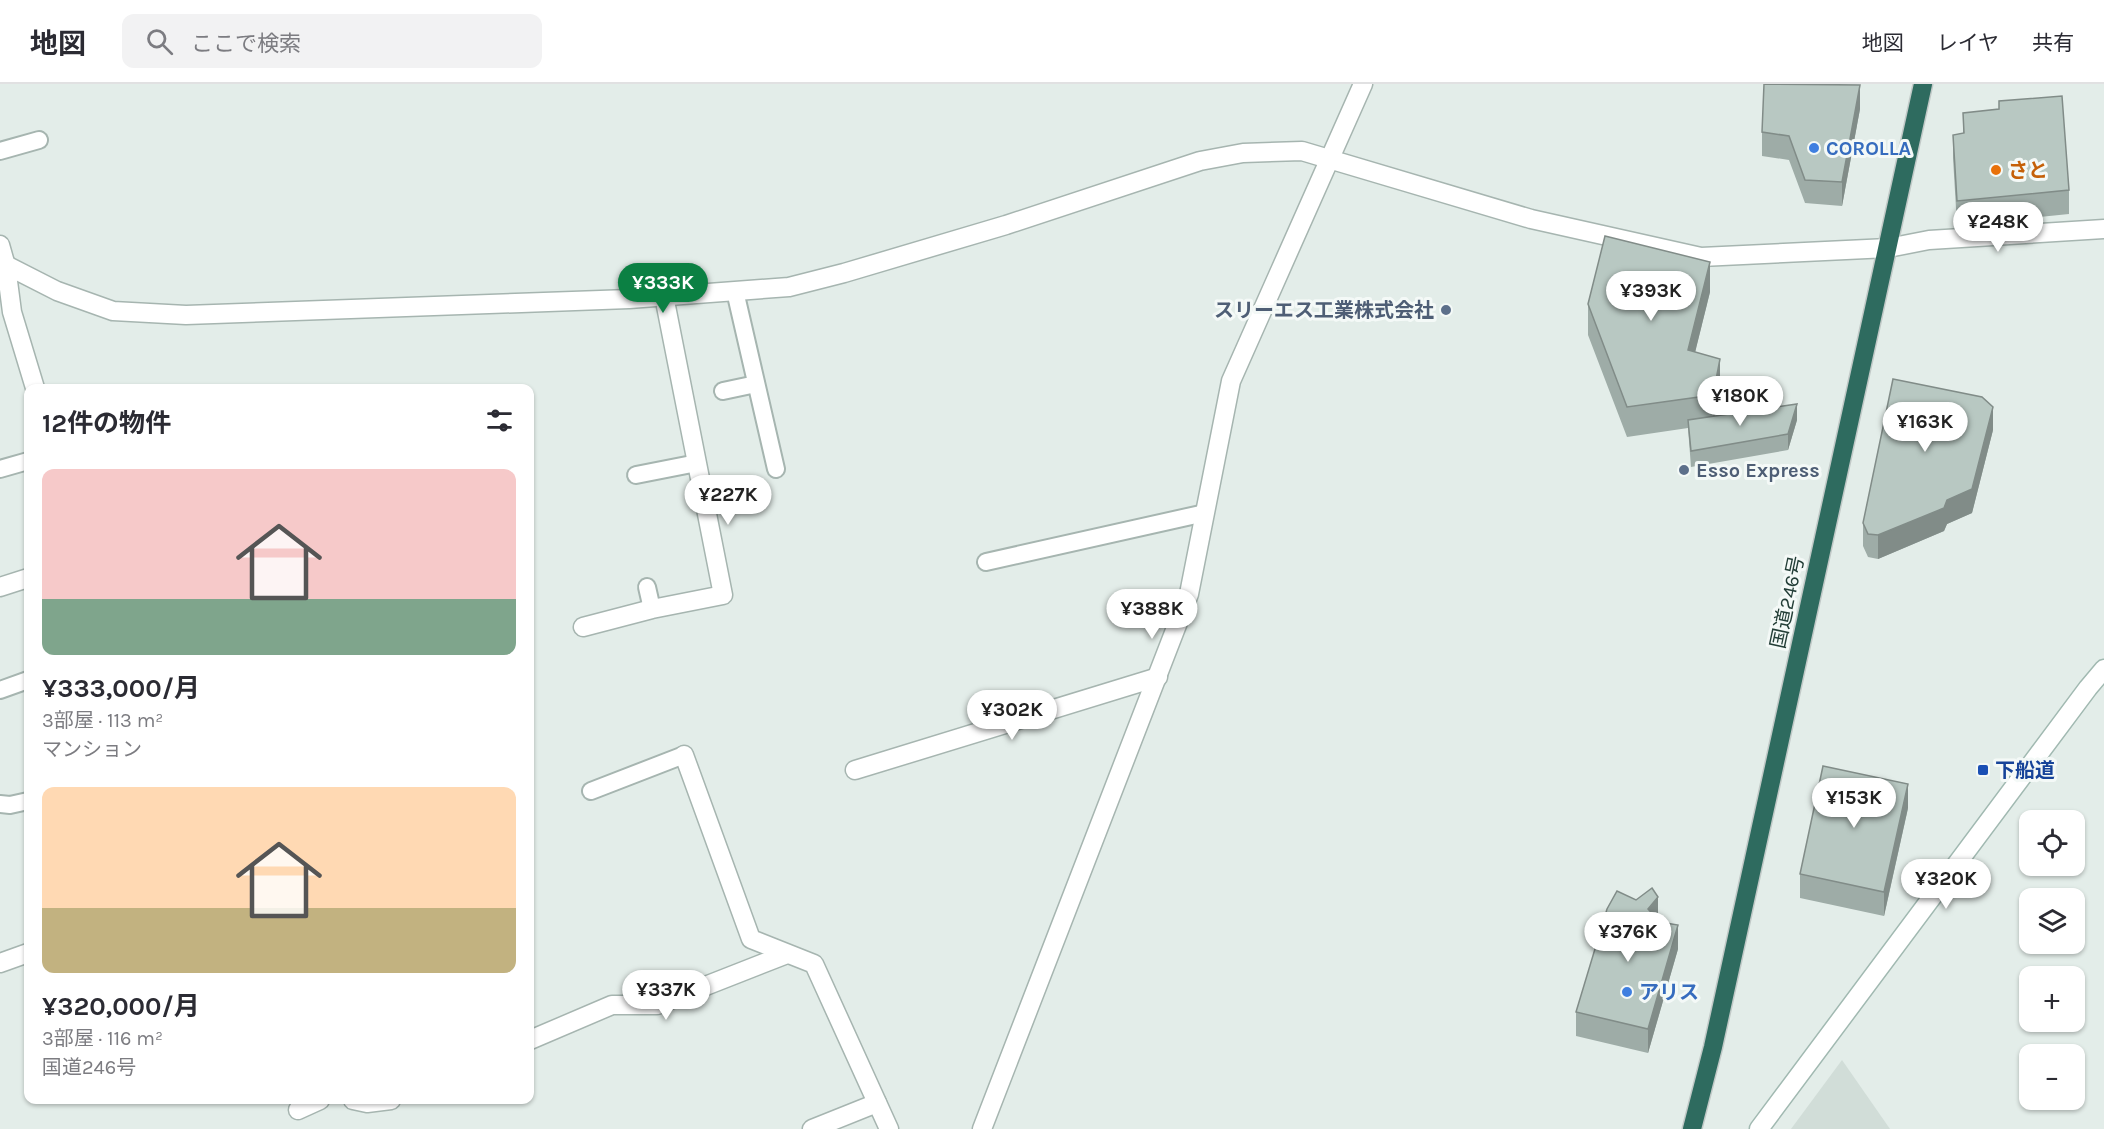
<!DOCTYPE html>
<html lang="ja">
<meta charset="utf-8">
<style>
:root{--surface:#fff;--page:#f2f2f3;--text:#2b2b33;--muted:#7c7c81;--line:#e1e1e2;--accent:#0b8043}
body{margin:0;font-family:Karla,"Noto Sans JP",sans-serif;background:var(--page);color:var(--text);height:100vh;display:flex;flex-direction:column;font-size:22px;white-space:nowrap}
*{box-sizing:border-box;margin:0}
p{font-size:20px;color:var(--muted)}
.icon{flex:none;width:33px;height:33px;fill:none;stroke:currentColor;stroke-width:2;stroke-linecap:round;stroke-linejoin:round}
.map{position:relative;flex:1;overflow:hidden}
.side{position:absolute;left:24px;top:300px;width:510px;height:720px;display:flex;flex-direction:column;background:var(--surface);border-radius:12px;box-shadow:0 2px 4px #0004}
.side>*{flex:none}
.buttons{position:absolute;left:2019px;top:726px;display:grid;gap:12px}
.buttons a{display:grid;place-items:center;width:66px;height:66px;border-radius:12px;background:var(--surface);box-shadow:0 2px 4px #0004;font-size:30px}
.price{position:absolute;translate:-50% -51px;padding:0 14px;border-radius:21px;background:#fff;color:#222;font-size:20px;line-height:39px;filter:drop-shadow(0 2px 3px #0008)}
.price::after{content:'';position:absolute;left:50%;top:36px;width:18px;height:14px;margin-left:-9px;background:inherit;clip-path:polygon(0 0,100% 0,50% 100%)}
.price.active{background:var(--accent);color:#fff}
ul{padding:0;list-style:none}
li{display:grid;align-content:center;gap:12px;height:318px;padding:0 18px}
li span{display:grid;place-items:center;height:186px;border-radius:12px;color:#555}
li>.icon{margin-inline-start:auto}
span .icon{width:108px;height:108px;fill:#fffc;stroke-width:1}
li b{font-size:26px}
h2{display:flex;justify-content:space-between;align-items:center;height:72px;padding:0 18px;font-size:26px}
header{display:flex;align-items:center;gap:36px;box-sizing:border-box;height:84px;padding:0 30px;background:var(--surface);border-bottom:2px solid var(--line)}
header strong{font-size:28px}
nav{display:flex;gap:33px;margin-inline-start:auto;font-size:21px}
.search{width:420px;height:54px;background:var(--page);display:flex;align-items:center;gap:15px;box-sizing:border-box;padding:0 21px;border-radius:12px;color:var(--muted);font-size:22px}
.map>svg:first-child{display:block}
.built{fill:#d1ddd8}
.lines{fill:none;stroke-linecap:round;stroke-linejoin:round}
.lane-casing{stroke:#a6b5b0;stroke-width:20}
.street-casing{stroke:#a6b5b0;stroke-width:21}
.secondary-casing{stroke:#a1b9b1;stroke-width:21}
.highway-casing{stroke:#c1c9c7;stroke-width:21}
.lane{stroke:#fff;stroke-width:16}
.street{stroke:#fff;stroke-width:18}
.secondary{stroke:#fff;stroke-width:18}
.highway{stroke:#2e6b5f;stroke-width:18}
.wall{fill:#9eaca7}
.shaded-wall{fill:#818c88}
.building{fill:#b8c8c2;stroke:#818c88;stroke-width:1.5}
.shop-dot{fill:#3f7fe0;stroke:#f4f9f7;stroke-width:2}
.food-dot{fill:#e8710a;stroke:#f4f9f7;stroke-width:2}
.service-dot{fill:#5c6f8a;stroke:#f4f9f7;stroke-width:2}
.transit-dot{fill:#1a4fb4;stroke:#f4f9f7;stroke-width:2}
.labels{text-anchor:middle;stroke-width:6;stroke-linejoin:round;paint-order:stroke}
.shop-label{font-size:20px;font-weight:bold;fill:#366cbe;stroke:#f4f9f7;text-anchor:start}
.food-label{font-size:20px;font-weight:bold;fill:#c56008;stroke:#f4f9f7;text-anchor:start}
.service-label{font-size:20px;font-weight:bold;fill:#4e5e75;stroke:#f4f9f7;text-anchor:end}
.street-label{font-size:20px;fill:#233e37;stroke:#f4f9f7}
.transit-label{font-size:20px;font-weight:bold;fill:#164399;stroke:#f4f9f7;text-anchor:start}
</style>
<header>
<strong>地図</strong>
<div class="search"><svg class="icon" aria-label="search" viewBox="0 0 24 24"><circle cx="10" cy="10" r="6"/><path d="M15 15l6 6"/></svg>ここで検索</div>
<nav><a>地図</a><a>レイヤ</a><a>共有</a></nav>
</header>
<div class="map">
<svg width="2104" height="1045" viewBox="0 0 2104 1045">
<rect width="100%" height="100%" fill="#e3ede9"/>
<polygon class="built" points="1842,976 1890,1045 1791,1045"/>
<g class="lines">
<defs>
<g id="lane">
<polyline points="0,67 39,56"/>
<polyline points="735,207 776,385"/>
<polyline points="723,307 756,300"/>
<polyline points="0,385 28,377"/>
<polyline points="636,391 697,379"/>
<polyline points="986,478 1205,429"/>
<polyline points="647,503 652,525"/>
<polyline points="0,606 28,596"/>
<polyline points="591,707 684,671"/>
<polyline points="0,720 10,721 28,717"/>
</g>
<g id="street">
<polyline points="0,161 6,182 12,228 35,304"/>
<polyline points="0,178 57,207 113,227 186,231 629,215 789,203 844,189 1006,141 1200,77 1243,69 1302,67 1531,135 1701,173 1888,164 1929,156 2104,145"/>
<polyline points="0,503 28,494"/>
<polyline points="583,543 652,525 723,511 664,212"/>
<polyline points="684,671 751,855 814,880 889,1045"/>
<polyline points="855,686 1158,593"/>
<polyline points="0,879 28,869"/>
<polyline points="530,956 612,921 657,921 787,870"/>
<polyline points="353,1016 367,1019 391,1016"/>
<polyline points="298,1026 320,1016"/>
<polyline points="812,1045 877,1019"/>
<polyline points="982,1045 1189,510 1231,297 1363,0"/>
</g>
<polyline id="secondary" points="1759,1045 2088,604 2104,585"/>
<polyline id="highway" points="1692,1045 1713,963 1923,0"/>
</defs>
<use href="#lane" class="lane-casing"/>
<use href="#street" class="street-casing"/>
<use href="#secondary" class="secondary-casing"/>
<use href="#highway" class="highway-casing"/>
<use href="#lane" class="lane"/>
<use href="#street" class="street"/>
<use href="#secondary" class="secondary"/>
<use href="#highway" class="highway"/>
</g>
<g class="wall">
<polygon points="1860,25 1842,122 1805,119 1789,76 1762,72 1762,48"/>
<polygon points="1963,29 2069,106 2069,130 1957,141 1953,74 1953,51 1963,49"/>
<polygon points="1710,208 1695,268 1720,305 1715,332 1797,336 1788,366 1691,383 1688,344 1627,353 1588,251 1588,220"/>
<polygon points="1993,346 1972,429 1947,440 1944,447 1878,475 1868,473 1863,462 1863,439"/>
<polygon points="1908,724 1884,832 1800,814 1800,790"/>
<polygon points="1658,837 1678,865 1648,969 1576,952 1576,928"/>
</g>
<g class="shaded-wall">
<polygon points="1860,1 1860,25 1842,122 1842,98"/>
<polygon points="1710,178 1710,208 1688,297 1688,266"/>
<polygon points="1720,275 1720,305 1713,341 1713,311"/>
<polygon points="1797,320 1797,336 1788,366 1788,350"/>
<polygon points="1993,323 1993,346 1972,429 1947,440 1944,447 1878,475 1878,451 1947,416"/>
<polygon points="1908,700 1908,724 1884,832 1884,808"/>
<polygon points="1658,813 1658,837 1648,825"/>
<polygon points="1678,841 1678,865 1648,969 1648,945"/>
</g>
<g class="building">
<polygon points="1764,0 1860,1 1842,98 1805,96 1789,52 1762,48"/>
<polygon points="2062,12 2069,106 1957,117 1953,51 1964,49 1963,29 1999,25 1999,17"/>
<polygon points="1605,152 1710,178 1688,266 1720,275 1713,311 1627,323 1588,220"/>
<polygon points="1893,295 1982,313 1993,323 1972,405 1947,416 1944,424 1878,451 1868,450 1863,439"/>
<polygon points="1797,320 1788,350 1691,367 1688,336"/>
<polygon points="1823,682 1908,700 1884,808 1800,790"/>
<polygon points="1652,804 1658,813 1648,825 1660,838 1678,841 1648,945 1576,928 1607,825 1617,807 1636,816"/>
</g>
<g class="shop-dot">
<circle cx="1814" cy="64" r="6"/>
<circle cx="1627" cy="908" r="6"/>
</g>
<circle class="food-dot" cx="1996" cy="86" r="6"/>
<g class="service-dot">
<circle cx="1446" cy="226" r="6"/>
<circle cx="1684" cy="386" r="6"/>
</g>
<rect class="transit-dot" x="1977" y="680" width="12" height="12" rx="3"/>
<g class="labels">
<g class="shop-label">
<text x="1826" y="71">COROLLA</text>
<text x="1639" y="915">アリス</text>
</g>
<g class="food-label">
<text x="2008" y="93">さと</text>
</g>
<g class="service-label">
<text x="1434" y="233">スリーエス工業株式会社</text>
<text x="1696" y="393" text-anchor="start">Esso Express</text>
</g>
<g class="street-label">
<text transform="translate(1787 518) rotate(-78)" y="7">国道246号</text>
</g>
<g class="transit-label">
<text x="1995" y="693">下船道</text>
</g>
</g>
</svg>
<div class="buttons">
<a><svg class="icon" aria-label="locate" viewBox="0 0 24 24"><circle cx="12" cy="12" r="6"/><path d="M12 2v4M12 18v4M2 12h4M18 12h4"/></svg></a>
<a><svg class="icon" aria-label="layers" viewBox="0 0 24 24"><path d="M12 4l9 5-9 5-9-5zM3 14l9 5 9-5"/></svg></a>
<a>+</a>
<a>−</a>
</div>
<b class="price" style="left:1998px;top:169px">¥248K</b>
<b class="price active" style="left:663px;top:230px">¥333K</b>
<b class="price" style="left:1651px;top:238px">¥393K</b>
<b class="price" style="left:1740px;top:343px">¥180K</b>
<b class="price" style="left:1925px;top:369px">¥163K</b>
<b class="price" style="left:728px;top:442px">¥227K</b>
<b class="price" style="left:1152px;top:556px">¥388K</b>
<b class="price" style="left:1012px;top:657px">¥302K</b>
<b class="price" style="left:1854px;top:745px">¥153K</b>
<b class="price" style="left:1946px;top:826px">¥320K</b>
<b class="price" style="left:1628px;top:879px">¥376K</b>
<b class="price" style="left:666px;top:937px">¥337K</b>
<section class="side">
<h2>12件の物件<svg class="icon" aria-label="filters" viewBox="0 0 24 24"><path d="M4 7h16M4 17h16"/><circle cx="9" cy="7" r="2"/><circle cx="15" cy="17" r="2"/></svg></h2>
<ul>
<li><span style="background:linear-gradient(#f6c9c9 70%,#7fa58c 0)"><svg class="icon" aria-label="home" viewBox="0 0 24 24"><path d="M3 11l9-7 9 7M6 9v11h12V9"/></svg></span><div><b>¥333,000/月</b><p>3部屋 · 113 m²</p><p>マンション</p></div></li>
<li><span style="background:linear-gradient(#ffd9b3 65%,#c2b280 0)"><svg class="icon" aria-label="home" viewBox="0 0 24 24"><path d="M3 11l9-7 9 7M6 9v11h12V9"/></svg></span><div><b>¥320,000/月</b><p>3部屋 · 116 m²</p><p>国道246号</p></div></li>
</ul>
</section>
</div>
